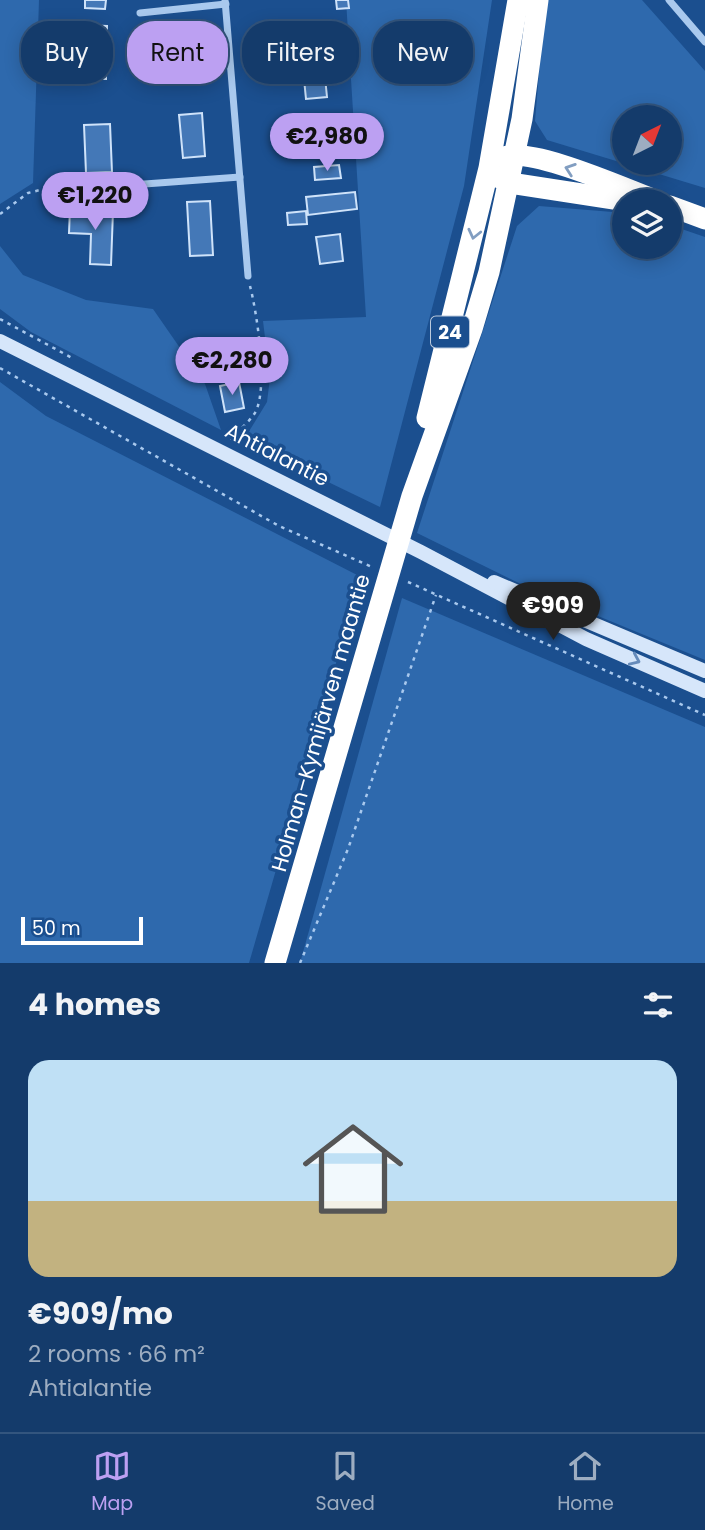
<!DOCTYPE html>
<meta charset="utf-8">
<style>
:root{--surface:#143b6b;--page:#214673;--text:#f1f3f6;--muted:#9dadc1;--line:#33557e;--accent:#bca0f2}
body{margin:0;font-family:Poppins,sans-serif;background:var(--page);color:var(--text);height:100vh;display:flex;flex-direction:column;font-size:26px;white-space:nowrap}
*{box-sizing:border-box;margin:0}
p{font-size:23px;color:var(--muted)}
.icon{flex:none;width:38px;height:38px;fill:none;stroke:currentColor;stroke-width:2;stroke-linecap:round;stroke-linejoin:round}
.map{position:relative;height:963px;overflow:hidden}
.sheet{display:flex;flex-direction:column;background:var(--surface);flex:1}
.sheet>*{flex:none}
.hud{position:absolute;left:21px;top:21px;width:663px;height:63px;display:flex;gap:14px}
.needle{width:46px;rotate:42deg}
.tools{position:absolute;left:612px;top:105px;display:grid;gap:14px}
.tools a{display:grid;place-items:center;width:70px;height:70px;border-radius:50%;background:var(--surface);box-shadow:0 4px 18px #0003,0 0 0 2px var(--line);font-size:35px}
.scale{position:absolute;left:21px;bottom:18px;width:122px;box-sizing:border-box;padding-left:7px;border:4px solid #fff;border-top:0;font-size:19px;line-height:24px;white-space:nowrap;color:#fff;-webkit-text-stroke:5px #1b4f8f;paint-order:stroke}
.price{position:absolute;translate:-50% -60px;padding:0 16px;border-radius:24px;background:var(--accent);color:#111;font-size:23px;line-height:46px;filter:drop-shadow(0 2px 4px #0008)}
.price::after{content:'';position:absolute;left:50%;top:42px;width:21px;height:16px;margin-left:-10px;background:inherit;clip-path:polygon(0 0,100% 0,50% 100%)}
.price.active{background:#222;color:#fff}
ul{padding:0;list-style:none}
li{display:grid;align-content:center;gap:14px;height:371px;padding:0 28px}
li span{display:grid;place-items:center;height:217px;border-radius:21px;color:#555}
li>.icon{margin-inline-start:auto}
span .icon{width:126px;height:126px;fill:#fffc;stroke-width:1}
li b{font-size:30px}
h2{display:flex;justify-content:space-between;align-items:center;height:84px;padding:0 28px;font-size:30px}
.tag{padding:0 24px;border-radius:28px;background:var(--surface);box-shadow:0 4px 18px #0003,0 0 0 2px var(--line);font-size:24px;line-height:63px}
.tag.active{background:var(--accent);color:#111}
.menu{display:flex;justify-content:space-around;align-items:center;height:98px;border-top:2px solid var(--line);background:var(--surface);font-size:19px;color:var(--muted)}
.menu a{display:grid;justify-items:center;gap:4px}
.menu .active{color:var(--accent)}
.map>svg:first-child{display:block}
.green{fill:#2e69ad;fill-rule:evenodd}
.building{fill:#4478b7;stroke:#cfe3fa;stroke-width:2}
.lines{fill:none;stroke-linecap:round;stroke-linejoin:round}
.path{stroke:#a9c9ee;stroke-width:2.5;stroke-dasharray:3.5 5;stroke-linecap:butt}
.street{stroke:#a9c9ee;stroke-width:7}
.secondary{stroke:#d6e6fa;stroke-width:14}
.highway{stroke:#fff;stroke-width:21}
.oneway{stroke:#829ec1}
.oneway2{stroke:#668bba}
.labels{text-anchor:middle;stroke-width:7;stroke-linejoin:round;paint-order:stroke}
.shield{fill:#1b4f8f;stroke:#bbcadd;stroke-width:2}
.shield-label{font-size:19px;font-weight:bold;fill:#fff}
.street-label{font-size:21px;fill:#fff;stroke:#1b4f8f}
</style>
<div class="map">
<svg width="705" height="963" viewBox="0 0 705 963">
<rect width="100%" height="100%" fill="#1b4f8f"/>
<g class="green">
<polygon points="0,0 39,0 33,183 0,204"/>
<polygon points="346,0 492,0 464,186 380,507 243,441 267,402 270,378 263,321 366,317"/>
<path d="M545 0H642L705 71V188L547 140 535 121ZM625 117H670V163H625Z"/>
<polygon points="539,206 625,213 625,247 670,247 670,225 705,237 705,660 525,586 417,533 517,226"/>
<polygon points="0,246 23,275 86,300 153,309 205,384 221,430 31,332 0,309"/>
<polygon points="0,382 46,416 361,577 249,963 0,963"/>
<polygon points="402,598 705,727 705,963 300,963"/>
</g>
<g class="building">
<polygon points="85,0 106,0 105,9 85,8"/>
<polygon points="336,0 348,0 349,8 337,9"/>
<polygon points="82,25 107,26 106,79 81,78"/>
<polygon points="191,29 195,74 169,76 164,31"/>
<polygon points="323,42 324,52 302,55 301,44"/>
<polygon points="325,77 327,97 306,99 304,79"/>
<polygon points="202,113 205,156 183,158 179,115"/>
<polygon points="333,118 335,140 308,143 306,120"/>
<polygon points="110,124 112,172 86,173 84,125"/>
<polygon points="339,165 341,178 315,180 314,167"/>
<polygon points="355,192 357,209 308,215 306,197"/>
<polygon points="210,201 213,255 190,256 187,202"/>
<polygon points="70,209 113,211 111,265 90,264 91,234 69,233"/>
<polygon points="306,211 307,224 288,225 287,213"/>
<polygon points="340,234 343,261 320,264 316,237"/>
<polygon points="239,382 244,408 225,412 220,386"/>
</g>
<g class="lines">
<g class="path">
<polyline points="0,214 28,193 48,188 122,188"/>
<polyline points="0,319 74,359"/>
<polyline points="0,368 279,526 372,567"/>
<path d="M231 440C238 430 250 422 256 411 268 385 257 313 250 286"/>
<polyline points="408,582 705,715"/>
<polyline points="300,963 348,849 436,595"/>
</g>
<g class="street">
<polyline points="225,0 248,276"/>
<polyline points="669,0 705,42"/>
<polyline points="140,13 226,4"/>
<polyline points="131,185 240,177"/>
</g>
<g class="secondary">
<polyline points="0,341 421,552 586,639 705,691"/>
<polyline points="494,582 705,671"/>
</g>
<g class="highway">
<path d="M503 157C533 147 625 189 658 201"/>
<polyline points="498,177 510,183 627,201"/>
<polyline points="670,206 705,219"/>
<polyline points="427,418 489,168 518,0"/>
<polyline points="275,963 412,496 472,329 489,272 522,119 538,0"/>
</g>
</g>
<defs><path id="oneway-chevron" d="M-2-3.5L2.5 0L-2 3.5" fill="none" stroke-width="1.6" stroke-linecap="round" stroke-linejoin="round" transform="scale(1.75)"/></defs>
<g class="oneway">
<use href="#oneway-chevron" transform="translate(570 169) rotate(-161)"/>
<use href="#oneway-chevron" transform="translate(474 234) rotate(103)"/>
</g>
<use class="oneway2" href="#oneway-chevron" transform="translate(635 660) rotate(24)"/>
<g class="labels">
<rect class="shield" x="431" y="316.5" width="38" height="31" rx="5"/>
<g class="shield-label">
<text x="450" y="339">24</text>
</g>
<g class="street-label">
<text transform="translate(277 455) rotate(27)" y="7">Ahtialantie</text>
<text transform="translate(321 723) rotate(-74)" y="7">Holman–Kymijärven maantie</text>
</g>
</g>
</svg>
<div class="tools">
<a><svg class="needle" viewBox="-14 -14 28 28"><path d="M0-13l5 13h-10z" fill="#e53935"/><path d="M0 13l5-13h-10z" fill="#9dadc1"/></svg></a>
<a><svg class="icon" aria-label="layers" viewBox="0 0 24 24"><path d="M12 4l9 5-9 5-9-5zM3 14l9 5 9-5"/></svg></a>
</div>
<div class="scale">50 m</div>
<b class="price" style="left:327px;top:173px">€2,980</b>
<b class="price" style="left:95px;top:232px">€1,220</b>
<b class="price" style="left:232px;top:397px">€2,280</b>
<b class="price active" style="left:553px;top:642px">€909</b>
<div class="hud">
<a class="tag">Buy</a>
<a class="tag active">Rent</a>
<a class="tag">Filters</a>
<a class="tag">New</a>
</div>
</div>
<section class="sheet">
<h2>4 homes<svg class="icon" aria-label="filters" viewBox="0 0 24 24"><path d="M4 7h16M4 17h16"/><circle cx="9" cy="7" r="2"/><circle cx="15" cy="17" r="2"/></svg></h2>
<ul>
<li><span style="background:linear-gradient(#bfe0f5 65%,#c2b280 0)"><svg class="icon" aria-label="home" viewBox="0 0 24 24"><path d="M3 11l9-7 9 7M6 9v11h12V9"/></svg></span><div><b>€909/mo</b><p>2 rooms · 66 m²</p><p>Ahtialantie</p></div></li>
</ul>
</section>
<nav class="menu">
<a class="active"><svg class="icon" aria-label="map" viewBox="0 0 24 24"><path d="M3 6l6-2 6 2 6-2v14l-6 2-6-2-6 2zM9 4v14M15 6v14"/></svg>Map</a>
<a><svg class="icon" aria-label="saved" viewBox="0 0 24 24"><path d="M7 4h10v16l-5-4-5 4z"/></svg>Saved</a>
<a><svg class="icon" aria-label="home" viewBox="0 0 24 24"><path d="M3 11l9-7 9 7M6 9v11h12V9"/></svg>Home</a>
</nav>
